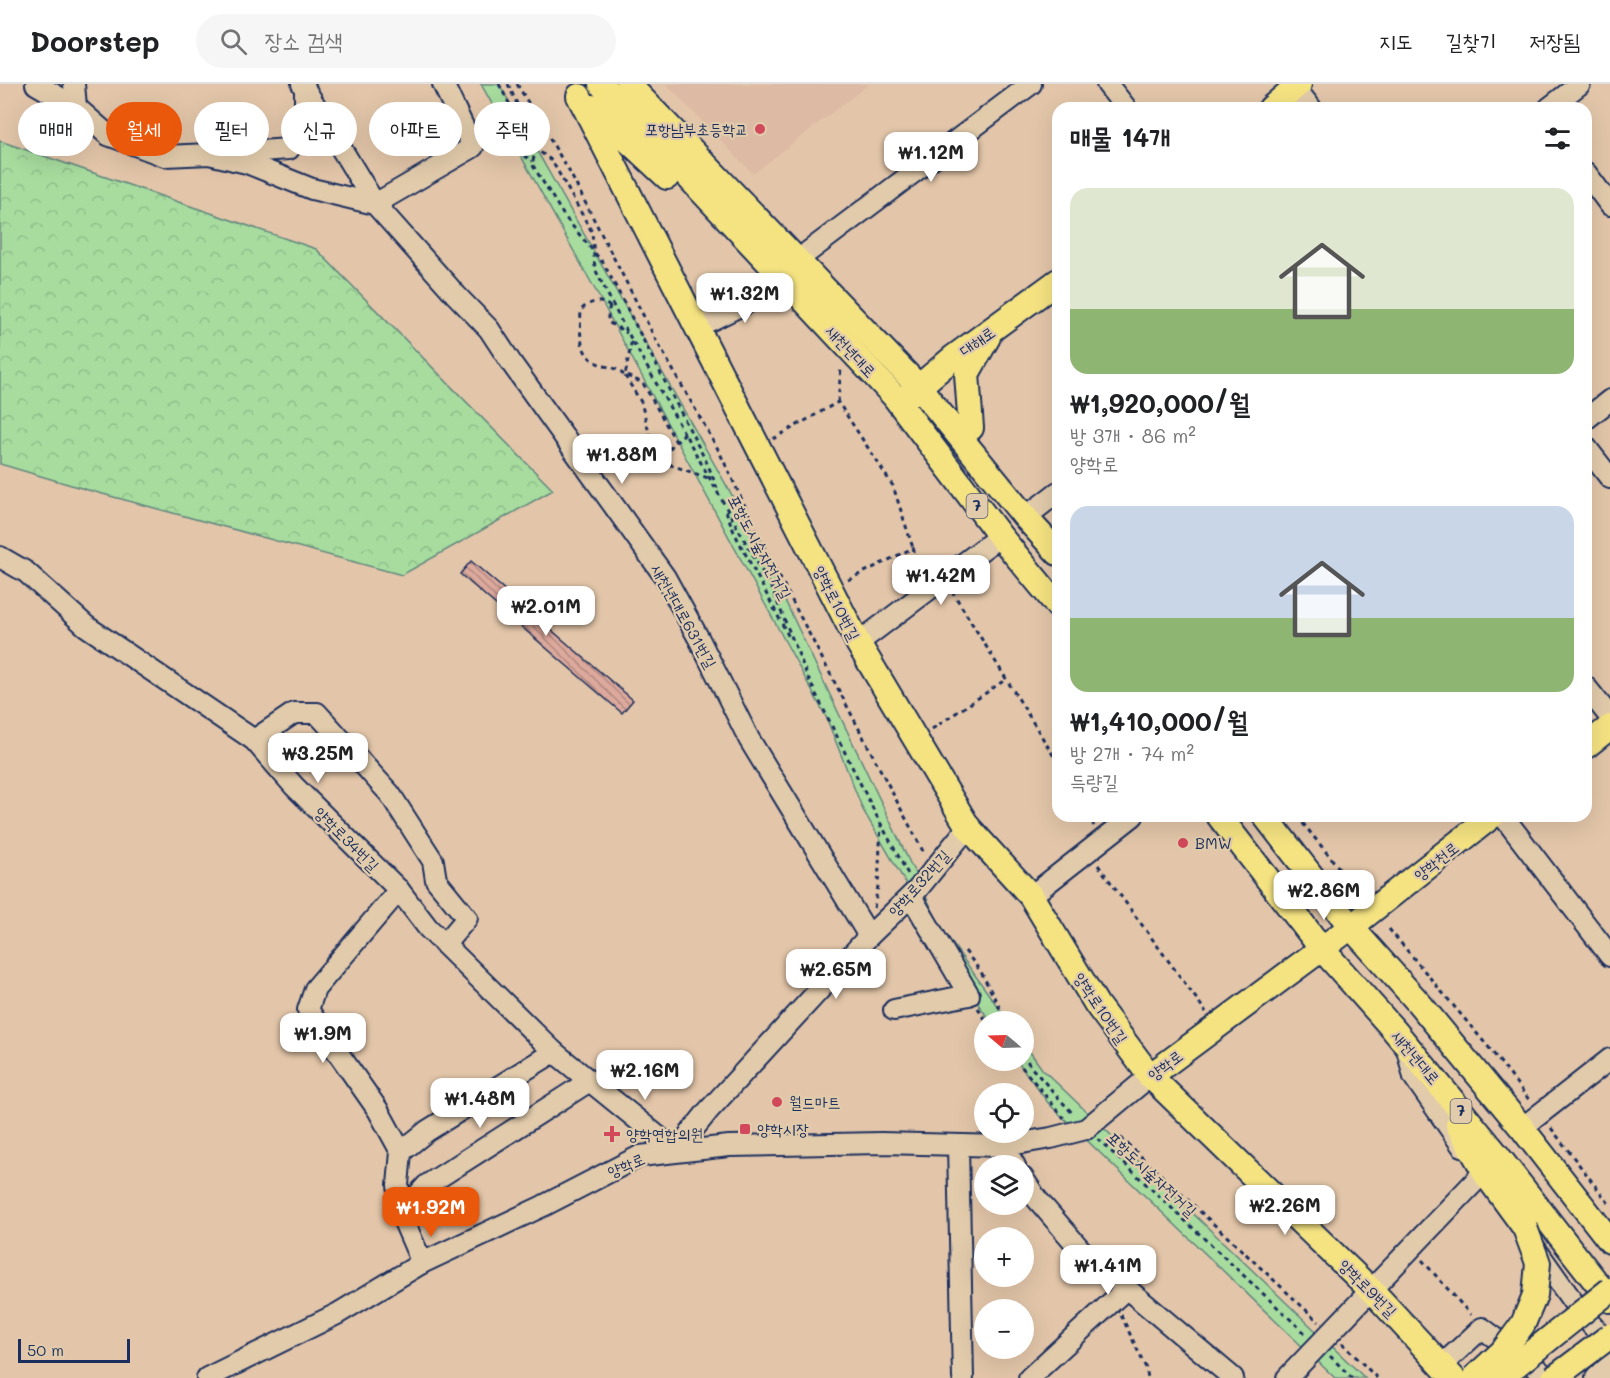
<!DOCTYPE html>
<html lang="ko">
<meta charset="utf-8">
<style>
:root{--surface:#fff;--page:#f6f6f6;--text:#202124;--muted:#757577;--line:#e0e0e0;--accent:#ea580c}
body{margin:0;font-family:Mali,"Poor Story",sans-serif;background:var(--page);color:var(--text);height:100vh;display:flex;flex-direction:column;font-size:22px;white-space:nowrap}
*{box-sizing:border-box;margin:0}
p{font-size:20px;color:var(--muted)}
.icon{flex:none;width:33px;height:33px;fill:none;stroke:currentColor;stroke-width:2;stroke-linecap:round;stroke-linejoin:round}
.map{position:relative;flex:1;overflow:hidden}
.side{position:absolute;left:1052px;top:18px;width:540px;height:720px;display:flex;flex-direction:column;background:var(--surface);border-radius:18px;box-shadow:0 6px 24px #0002}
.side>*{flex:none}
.top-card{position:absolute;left:18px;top:18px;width:570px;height:54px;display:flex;gap:12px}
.needle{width:39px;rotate:289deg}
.tools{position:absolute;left:974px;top:927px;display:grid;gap:12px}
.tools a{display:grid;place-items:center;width:60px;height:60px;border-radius:50%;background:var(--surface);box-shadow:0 6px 24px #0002;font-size:30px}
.scale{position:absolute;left:18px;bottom:15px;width:112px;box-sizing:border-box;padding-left:6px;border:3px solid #1b2f5e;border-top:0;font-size:16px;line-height:21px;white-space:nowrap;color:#1b2f5e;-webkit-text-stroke:4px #e2cbab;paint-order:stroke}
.price{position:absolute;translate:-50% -51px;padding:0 14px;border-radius:12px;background:#fff;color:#222;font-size:20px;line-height:39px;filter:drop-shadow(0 2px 3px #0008)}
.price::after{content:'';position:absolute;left:50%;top:36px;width:18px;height:14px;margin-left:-9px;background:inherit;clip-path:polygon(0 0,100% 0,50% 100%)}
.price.current{background:var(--accent);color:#fff}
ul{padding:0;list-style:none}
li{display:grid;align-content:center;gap:12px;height:318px;padding:0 18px}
li span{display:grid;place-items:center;height:186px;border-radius:18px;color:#555}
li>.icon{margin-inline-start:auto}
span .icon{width:108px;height:108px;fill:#fffc;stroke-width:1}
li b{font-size:26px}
h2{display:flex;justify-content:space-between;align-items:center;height:72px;padding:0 18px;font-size:26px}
.chip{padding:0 21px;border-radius:27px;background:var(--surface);box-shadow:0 6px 24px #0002;font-size:21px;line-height:54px}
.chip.current{background:var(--accent);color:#fff}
header{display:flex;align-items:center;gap:36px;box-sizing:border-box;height:84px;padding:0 30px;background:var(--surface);border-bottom:2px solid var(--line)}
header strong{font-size:28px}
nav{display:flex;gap:33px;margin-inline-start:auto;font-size:21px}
.search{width:420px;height:54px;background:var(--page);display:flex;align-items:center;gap:15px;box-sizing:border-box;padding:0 21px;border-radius:33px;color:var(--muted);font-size:22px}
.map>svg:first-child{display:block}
.built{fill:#ddbaa4}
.forest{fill:url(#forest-crowns);stroke:#61867e;stroke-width:1.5}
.park{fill:#a7dc9e;stroke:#61867e;stroke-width:1.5}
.building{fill:url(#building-back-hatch);stroke:#1b2f5e;stroke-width:1.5}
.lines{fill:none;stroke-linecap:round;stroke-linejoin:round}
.minor-casing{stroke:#1b2f5e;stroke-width:24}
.major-casing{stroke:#1b2f5e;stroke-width:28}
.path{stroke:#1b2f5e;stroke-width:3;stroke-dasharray:4.5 4.5;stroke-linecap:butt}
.minor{stroke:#e2cbab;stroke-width:20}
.major{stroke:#f5e382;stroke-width:24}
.major-bridge-casing{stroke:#1b2f5e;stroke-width:28;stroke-linecap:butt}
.major-bridge{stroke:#f5e382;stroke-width:24}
.poi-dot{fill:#d1495b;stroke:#e2cbab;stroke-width:2}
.labels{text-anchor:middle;stroke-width:4.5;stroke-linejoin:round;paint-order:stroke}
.shield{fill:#e2cbab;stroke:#575e75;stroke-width:1.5}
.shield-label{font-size:15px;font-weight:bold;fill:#1b2f5e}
.poi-label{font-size:16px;fill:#1b2f5e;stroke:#e2cbab;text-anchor:start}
.street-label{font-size:16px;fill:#1b2f5e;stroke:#e2cbab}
</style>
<header>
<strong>Doorstep</strong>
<div class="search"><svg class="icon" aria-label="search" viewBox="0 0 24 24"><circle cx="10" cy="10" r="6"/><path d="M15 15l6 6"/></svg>장소 검색</div>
<nav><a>지도</a><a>길찾기</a><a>저장됨</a></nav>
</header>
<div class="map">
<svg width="1610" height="1294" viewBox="0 0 1610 1294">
<defs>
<pattern id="forest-crowns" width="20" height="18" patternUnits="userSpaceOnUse" patternTransform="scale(1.5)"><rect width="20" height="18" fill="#a7dc9e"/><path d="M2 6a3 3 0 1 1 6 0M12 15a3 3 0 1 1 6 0" fill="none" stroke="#8fbd8a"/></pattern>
<pattern id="building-back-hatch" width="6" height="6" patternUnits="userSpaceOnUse" patternTransform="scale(1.5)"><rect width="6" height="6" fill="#dda99c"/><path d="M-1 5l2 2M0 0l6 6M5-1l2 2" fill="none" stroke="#b28a82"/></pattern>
</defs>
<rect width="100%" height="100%" fill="#e3c6a9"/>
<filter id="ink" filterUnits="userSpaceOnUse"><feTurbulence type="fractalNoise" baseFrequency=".0167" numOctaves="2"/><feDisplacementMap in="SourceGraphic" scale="12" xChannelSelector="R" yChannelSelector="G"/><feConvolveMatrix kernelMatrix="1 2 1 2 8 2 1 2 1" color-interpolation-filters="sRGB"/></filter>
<g filter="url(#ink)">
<polygon class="built" points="666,0 869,0 753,90"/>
<polygon class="forest" points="0,57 316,165 553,406 402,491 88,406 0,380"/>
<g class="park">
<polygon points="481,0 499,0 750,443 941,844 1008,937 990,937 967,904 863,726 826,633 597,209"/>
<polygon points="1023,958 1042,985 1365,1294 1335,1294 1049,1020 1017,977 1023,976"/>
</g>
<polygon class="building" points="471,477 633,616 622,629 460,490"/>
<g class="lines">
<defs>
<g id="minor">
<polyline points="36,0 76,23 108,51 165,72 209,70 247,79 312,105 375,120 473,63 443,0"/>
<polyline points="74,0 76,23"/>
<polyline points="302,0 375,120 456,211 489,245 512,280 665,493 699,555 749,655 869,852"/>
<polyline points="1107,0 1126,24"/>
<polyline points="1292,0 1311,24"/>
<polyline points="1549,24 1580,0"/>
<polyline points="234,76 260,67 289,65 305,44 305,3"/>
<polyline points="1586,89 1610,121"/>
<polyline points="808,168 1031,0"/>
<polyline points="697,243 777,204"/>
<polyline points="1586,335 1610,316"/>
<polyline points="1586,363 1610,394"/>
<polyline points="1036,425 1058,408"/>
<polyline points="0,473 26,488 86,542 254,656 294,702 399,806 428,844 554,968 676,1067"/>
<polyline points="858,559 1000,452"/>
<polyline points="1586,603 1610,633"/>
<polyline points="254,656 294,629 317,629 390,710 433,777 436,796 467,834 445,860"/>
<polyline points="1503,732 1610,872"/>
<polyline points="399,806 315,905 308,926 378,1026 401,1068 398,1101 403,1135 422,1179"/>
<polyline points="1031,812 1133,732"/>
<polyline points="894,926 969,911 911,812"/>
<polyline points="1406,961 1414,993 1462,1062"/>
<polyline points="1522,1044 1610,975"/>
<polyline points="958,1062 963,1294"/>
<polyline points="1003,1062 1015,1082"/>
<polyline points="676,1067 708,1027 869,852 917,806 968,743"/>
<polyline points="401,1068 427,1047 554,968"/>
<polyline points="1023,1094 1036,1114 1081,1166 1233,1294"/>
<polyline points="402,1128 427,1101 588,998"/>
<polyline points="1535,1164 1576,1222 1610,1263"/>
<polyline points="1442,1281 1482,1244 1549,1294"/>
<polyline points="207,1294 337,1230 422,1179 543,1122 640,1072 729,1062 881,1059 1003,1062 1051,1054 1086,1045 1150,992"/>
<polyline points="1029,1294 1127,1204"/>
<polyline points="1287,1294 1482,1090"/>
<polyline points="1596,1294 1610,1281"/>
</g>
<g id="major">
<polyline points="601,0 894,312 1000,452 1058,522"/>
<polyline points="628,0 919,303 1025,433 1058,469"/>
<polyline points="579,12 858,559 968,743 1031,812 1097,921 1150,992 1375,1210 1453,1294"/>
<polyline points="592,23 667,93"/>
<polyline points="1271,24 1299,0"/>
<polyline points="908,312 954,273 1058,197"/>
<polyline points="971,344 967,290 988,253"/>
<polyline points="1586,662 1610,643"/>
<polyline points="1219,732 1322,865 1394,946 1498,1072 1610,1216"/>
<polyline points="1265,732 1351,843 1418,918 1522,1044 1610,1157"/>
<polyline points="1150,992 1351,843 1492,732"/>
<polyline points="1458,1041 1487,1092 1525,1144"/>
</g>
</defs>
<use href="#minor" class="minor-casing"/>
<use href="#major" class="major-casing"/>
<g class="path">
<polyline points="499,0 531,61 552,77 592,148 595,185 620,235 772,505 809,596 874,727 909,792"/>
<polyline points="508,0 532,53 538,59 532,80 564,132 604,180 708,381 717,404"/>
<polyline points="517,0 569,87 656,256 719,367 768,471 925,771"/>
<polyline points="489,65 521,70 533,77"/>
<polyline points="610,222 608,228 608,238 627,249"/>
<path d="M610 223C600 214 589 218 581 226 580 249 577 274 605 282 616 285 616 284 625 292L632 255"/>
<polyline points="625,292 641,318 653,364 661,373"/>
<polyline points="627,292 643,299 676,358"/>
<polyline points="838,318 841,284"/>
<polyline points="685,349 661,373 671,381 708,394"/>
<polyline points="773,355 838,318 893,402 913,464"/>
<polyline points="726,427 734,448 790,555"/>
<polyline points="848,496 913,464 922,489"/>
<polyline points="952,507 1058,679"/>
<polyline points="932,645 1005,596"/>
<polyline points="1088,732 1094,742"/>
<polyline points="1297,732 1347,794 1361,800"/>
<polyline points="1098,781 1206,928"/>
<polyline points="874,824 878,802 881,741"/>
<polyline points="1389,845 1490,965 1530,1017"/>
<polyline points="965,867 981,888 1007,938"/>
<polyline points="978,924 987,938"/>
<polyline points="1023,969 1030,982 1074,1031"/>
<polyline points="1016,976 1064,1034"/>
<polyline points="1551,1044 1610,1121"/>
<polyline points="1098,1055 1305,1249"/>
<polyline points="1106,1063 1120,1053 1319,1238"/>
<polyline points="1422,1176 1471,1231"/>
<polyline points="1121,1231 1146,1284 1148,1294"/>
<polyline points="1342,1259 1377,1294"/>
<polyline points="1330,1272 1352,1294"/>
</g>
<use href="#minor" class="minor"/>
<use href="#major" class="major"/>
<defs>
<g id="major-bridge">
<polyline points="1474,1294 1503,1267 1523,1240 1535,1211 1538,1179 1525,1144"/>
<polyline points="1500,1294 1610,1206"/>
<polyline points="1554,1294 1610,1252"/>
</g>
</defs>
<use href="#major-bridge" class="major-bridge-casing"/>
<use href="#major-bridge" class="major-bridge"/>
</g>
</g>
<g class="poi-dot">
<circle cx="760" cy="45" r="6"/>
<circle cx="1183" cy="759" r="6"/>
<circle cx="777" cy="1018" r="6"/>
<rect x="739" y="1039" width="12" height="12" rx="3"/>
<path d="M609 1041h6v6h6v6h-6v6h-6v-6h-6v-6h6z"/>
</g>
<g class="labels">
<g class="shield">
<rect x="966.5" y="410" width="21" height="24" rx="4.5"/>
<rect x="1450.5" y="1015" width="21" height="24" rx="4.5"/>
</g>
<g class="shield-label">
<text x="977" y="427">7</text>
<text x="1461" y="1032">7</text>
</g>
<g class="poi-label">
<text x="748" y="51" text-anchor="end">포항남부초등학교</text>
<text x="1195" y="765">BMW</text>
<text x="789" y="1024">월드마트</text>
<text x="757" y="1051">양학시장</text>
<text x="626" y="1056">양학연합의원</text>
</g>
<g class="street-label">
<text transform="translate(977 257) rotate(-35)" y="6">대해로</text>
<text transform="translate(851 267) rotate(47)" y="6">새천년대로</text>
<text transform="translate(760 463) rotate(62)" y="6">포항도시숲자전거길</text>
<text transform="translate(837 519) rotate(63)" y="6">양학로10번길</text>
<text transform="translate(684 532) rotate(61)" y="6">새천년대로631번길</text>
<text transform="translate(347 755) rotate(45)" y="6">양학로34번길</text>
<text transform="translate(1436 777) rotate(-38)" y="6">양학천로</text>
<text transform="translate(919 799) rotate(-48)" y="6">양학로32번길</text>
<text transform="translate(1101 924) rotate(56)" y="6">양학로10번길</text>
<text transform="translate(1416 973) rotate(50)" y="6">새천년대로</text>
<text transform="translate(1165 981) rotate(-37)" y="6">양학로</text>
<text transform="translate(626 1081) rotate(-23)" y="6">양학로</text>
<text transform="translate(1152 1090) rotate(43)" y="6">포항도시숲자전거길</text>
<text transform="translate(1368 1204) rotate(45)" y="6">양학로9번길</text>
</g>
</g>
</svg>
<div class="tools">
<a><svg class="needle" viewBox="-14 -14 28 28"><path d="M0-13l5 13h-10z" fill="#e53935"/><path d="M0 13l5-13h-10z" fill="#757577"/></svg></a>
<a><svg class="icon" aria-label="locate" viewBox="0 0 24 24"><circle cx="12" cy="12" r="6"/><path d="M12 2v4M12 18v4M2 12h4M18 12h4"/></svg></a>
<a><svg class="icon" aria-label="layers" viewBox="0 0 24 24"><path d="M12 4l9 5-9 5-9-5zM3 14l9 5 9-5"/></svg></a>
<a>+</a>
<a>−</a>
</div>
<div class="scale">50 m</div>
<b class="price" style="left:931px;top:99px">₩1.12M</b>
<b class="price" style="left:745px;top:240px">₩1.32M</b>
<b class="price" style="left:622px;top:401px">₩1.88M</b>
<b class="price" style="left:941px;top:522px">₩1.42M</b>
<b class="price" style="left:546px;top:553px">₩2.01M</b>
<b class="price" style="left:318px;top:700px">₩3.25M</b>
<b class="price" style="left:1324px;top:837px">₩2.86M</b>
<b class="price" style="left:836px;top:916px">₩2.65M</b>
<b class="price" style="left:323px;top:980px">₩1.9M</b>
<b class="price" style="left:645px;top:1017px">₩2.16M</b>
<b class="price" style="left:480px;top:1045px">₩1.48M</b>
<b class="price" style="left:1285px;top:1152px">₩2.26M</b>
<b class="price current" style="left:431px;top:1154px">₩1.92M</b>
<b class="price" style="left:1108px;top:1212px">₩1.41M</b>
<div class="top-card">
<a class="chip">매매</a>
<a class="chip current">월세</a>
<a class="chip">필터</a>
<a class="chip">신규</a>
<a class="chip">아파트</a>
<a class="chip">주택</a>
</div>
<section class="side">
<h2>매물 14개<svg class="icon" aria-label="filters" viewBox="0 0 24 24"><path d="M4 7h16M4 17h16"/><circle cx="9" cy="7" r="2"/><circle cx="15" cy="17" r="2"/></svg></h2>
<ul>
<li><span style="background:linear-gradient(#dfe7d0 65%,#8fb573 0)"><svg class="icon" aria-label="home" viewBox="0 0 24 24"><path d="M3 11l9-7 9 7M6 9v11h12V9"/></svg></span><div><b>₩1,920,000/월</b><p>방 3개 · 86 m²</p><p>양학로</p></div></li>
<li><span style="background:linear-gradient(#c9d6e8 60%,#8fb573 0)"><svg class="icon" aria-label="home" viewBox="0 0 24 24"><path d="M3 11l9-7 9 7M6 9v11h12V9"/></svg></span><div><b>₩1,410,000/월</b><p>방 2개 · 74 m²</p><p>득량길</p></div></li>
</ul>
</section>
</div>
